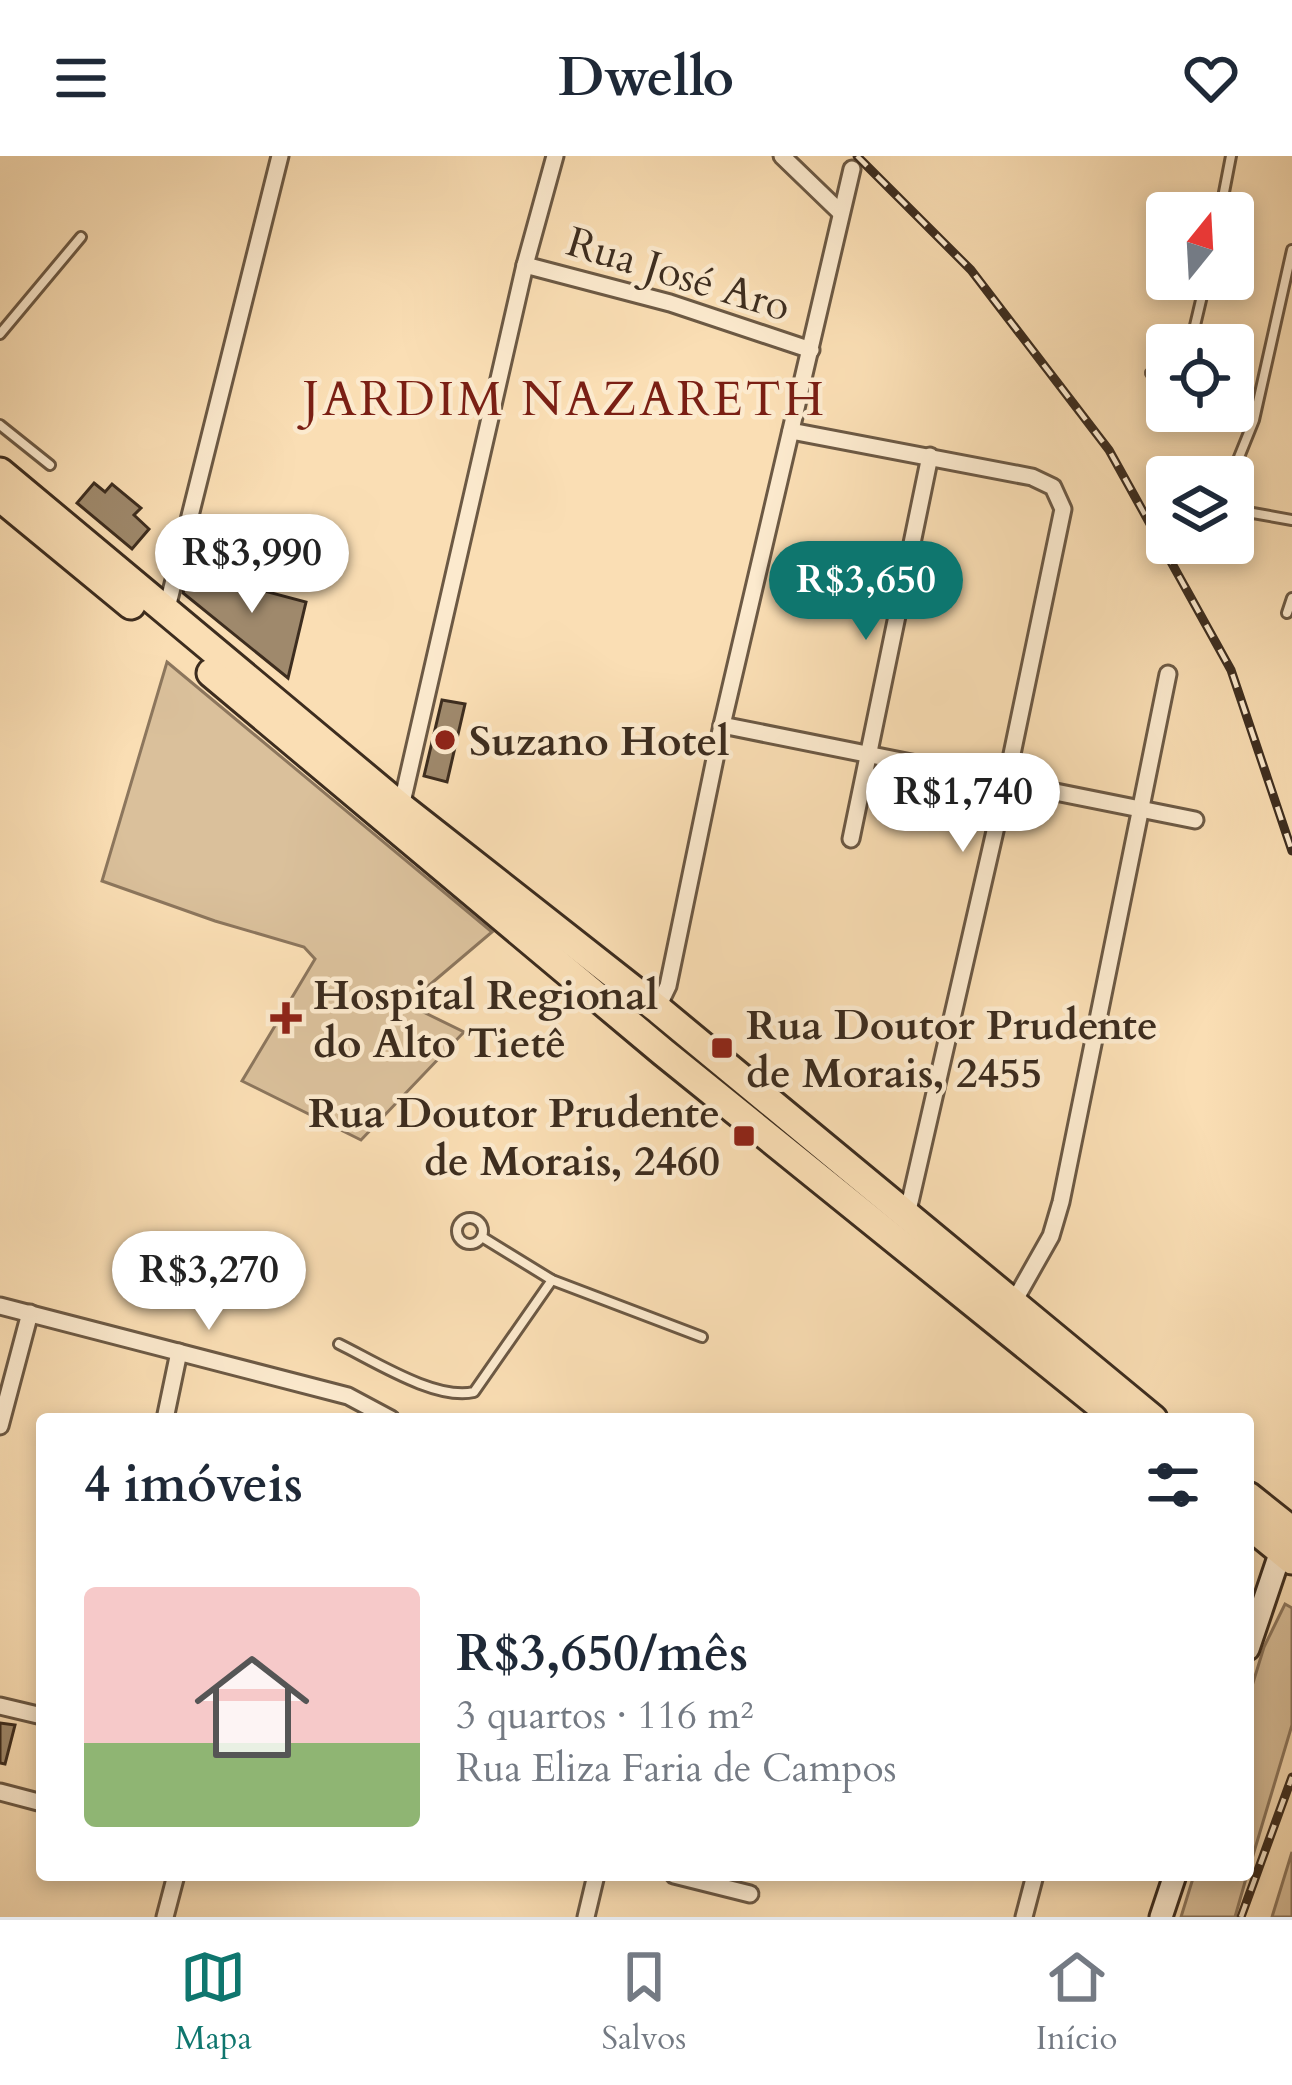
<!DOCTYPE html>
<html lang="pt">
<meta charset="utf-8">
<style>
:root{--surface:#fff;--page:#f2f2f3;--text:#1f2937;--muted:#747a83;--line:#e0e1e3;--accent:#0f766e}
body{margin:0;font-family:Cardo,serif;background:var(--page);color:var(--text);height:100vh;display:flex;flex-direction:column;font-size:45px;white-space:nowrap}
*{box-sizing:border-box;margin:0}
p{font-size:39px;color:var(--muted)}
.icon{flex:none;width:66px;height:66px;fill:none;stroke:currentColor;stroke-width:2;stroke-linecap:round;stroke-linejoin:round}
.map{position:relative;flex:1;overflow:hidden}
.panel{position:absolute;left:36px;top:1257px;width:1218px;height:468px;display:flex;flex-direction:column;background:var(--surface);border-radius:12px;box-shadow:0 6px 18px #0003}
.panel>*{flex:none}
.needle{width:78px;rotate:18deg}
.controls{position:absolute;left:1146px;top:36px;display:grid;gap:24px}
.controls a{display:grid;place-items:center;width:108px;height:108px;border-radius:12px;background:var(--surface);box-shadow:0 6px 18px #0003;font-size:60px}
.price{position:absolute;translate:-50% -102px;padding:0 27px;border-radius:42px;background:#fff;color:#222;font-size:39px;line-height:78px;filter:drop-shadow(0 3px 6px #0008)}
.price::after{content:'';position:absolute;left:50%;top:72px;width:36px;height:27px;margin-left:-18px;background:inherit;clip-path:polygon(0 0,100% 0,50% 100%)}
.price.current{background:var(--accent);color:#fff}
ul{padding:0;list-style:none}
li{display:flex;align-items:center;gap:36px;height:300px;padding:0 48px}
li span{display:grid;place-items:center;flex:none;width:336px;height:240px;border-radius:12px;color:#555}
li>.icon{margin-inline-start:auto}
span .icon{width:144px;height:144px;fill:#fffc;stroke-width:1}
li b{font-size:51px}
h2{display:flex;justify-content:space-between;align-items:center;height:144px;padding:0 48px;font-size:51px}
header{display:flex;justify-content:space-between;align-items:center;height:156px;padding:0 48px;background:var(--surface);font-size:54px;font-weight:600}
.menu{display:flex;justify-content:space-around;align-items:center;height:168px;border-top:3px solid var(--line);background:var(--surface);font-size:33px;color:var(--muted)}
.menu a{display:grid;justify-items:center;gap:6px}
.menu .current{color:var(--accent)}
.map>svg:first-child{display:block}
.green{fill:#dac09b;stroke:#8c765d;stroke-width:3}
.building{fill:#9f896c;stroke:#3d2d1f;stroke-width:3}
.lines{fill:none;stroke-linecap:round;stroke-linejoin:round}
.lane-casing{stroke:#6c5944;stroke-width:14}
.street-casing{stroke:#6c5944;stroke-width:21}
.secondary-casing{stroke:#3d2d1f;stroke-width:27}
.highway-casing{stroke:#3d2d1f;stroke-width:33}
.lane{stroke:#fceace;stroke-width:8}
.street{stroke:#fceace;stroke-width:15}
.secondary{stroke:#fceace;stroke-width:21}
.highway{stroke:#fadeb4;stroke-width:27}
.rail-casing{stroke:#3d2d1f;stroke-width:9}
.rail{stroke:#fceace;stroke-width:4.5;stroke-dasharray:14;stroke-linecap:butt}
.poi-dot{fill:#8f2418;stroke:#fceace;stroke-width:4.5}
.labels{text-anchor:middle;stroke-width:9;stroke-linejoin:round;paint-order:stroke}
.street-label{font-size:42px;fill:#3d2d1f;stroke:#fceace}
.poi-label{font-size:42px;font-weight:bold;fill:#3d2d1f;stroke:#fceace;text-anchor:start}
.quarter-label{font-size:48px;letter-spacing:3px;fill:#7a1f14;stroke:#fceace}
</style>
<header><svg class="icon" aria-label="menu" viewBox="0 0 24 24"><path d="M4 6h16M4 12h16M4 18h16"/></svg>Dwello<svg class="icon" aria-label="heart" viewBox="0 0 24 24"><path d="M12 20l-8-8c-3-5 5-10 8-4 3-6 11-1 8 4z"/></svg></header>
<div class="map">
<svg width="1292" height="1761" viewBox="0 0 1292 1761">
<rect width="100%" height="100%" fill="#fadeb4"/>
<filter id="stains"><feTurbulence type="fractalNoise" baseFrequency=".00167" numOctaves="4"/><feColorMatrix values="0 0 0 0 .2 0 0 0 0 .09 0 0 0 0 .02 0 0 0 .5 -.17"/></filter>
<radialGradient id="worn" r=".72"><stop offset=".6" stop-color="#630" stop-opacity="0"/><stop offset="1" stop-color="#630" stop-opacity=".3"/></radialGradient>
<g class="green">
<polygon points="167,506 492,776 407,848 464,876 361,984 242,925 315,803 304,791 215,765 102,725"/>
<polygon points="1285,1448 1292,1452 1292,1569 1248,1716 1248,1543 1264,1491"/>
<polygon points="1292,1696 1292,1761 1272,1761"/>
<polygon points="1194,1719 1247,1719 1235,1761 1181,1761"/>
</g>
<g class="building">
<polygon points="94,327 105,336 112,328 141,352 134,359 149,373 132,393 77,347"/>
<polygon points="189,415 306,446 288,522 183,437"/>
<polygon points="442,544 465,548 447,626 424,620"/>
<polygon points="0,1567 15,1569 5,1608 0,1607"/>
</g>
<g class="lines">
<defs>
<g id="lane">
<polyline points="1220,57 1231,0"/>
<polyline points="0,178 81,81"/>
<polyline points="1186,189 1193,178 1206,123"/>
<polyline points="1151,217 1167,205"/>
<polyline points="0,269 50,309"/>
<polyline points="1231,321 1254,264 1292,94"/>
<polyline points="1236,354 1292,364"/>
<polyline points="1287,457 1292,442"/>
<circle cx="470" cy="1075" r="13"/>
<polyline points="482,1081 552,1124 702,1181"/>
<path d="M339 1188C374 1205 436 1245 474 1236L552 1124"/>
</g>
<g id="street">
<polyline points="782,0 840,56"/>
<polyline points="525,109 670,147 811,194"/>
<polyline points="791,275 1032,321 1053,331 1063,353 1006,627 907,1059"/>
<polyline points="166,456 280,0"/>
<polyline points="722,569 1195,664"/>
<polyline points="401,651 525,109 555,0"/>
<polyline points="851,683 930,300"/>
<polyline points="655,857 668,830 722,569 852,13"/>
<polyline points="1012,1149 1051,1080 1061,1046 1168,518"/>
<polyline points="0,1150 348,1240 391,1263"/>
<polyline points="165,1263 179,1196"/>
<polyline points="0,1270 30,1157"/>
<polyline points="0,1550 42,1560"/>
<polyline points="0,1636 42,1647"/>
<polyline points="674,1719 750,1738"/>
<polyline points="165,1761 176,1719"/>
<polyline points="586,1761 596,1719"/>
<polyline points="1024,1761 1035,1719"/>
</g>
<g id="secondary">
<polyline points="1248,1493 1281,1395"/>
<polyline points="1161,1761 1175,1719"/>
</g>
<g id="highway">
<polyline points="0,316 401,651 659,854 1153,1263"/>
<polyline points="0,341 131,449"/>
<polyline points="211,517 663,896 1117,1263"/>
<polyline points="1248,1340 1292,1375"/>
<polyline points="1248,1368 1292,1404"/>
</g>
</defs>
<use href="#lane" class="lane-casing"/>
<use href="#street" class="street-casing"/>
<use href="#secondary" class="secondary-casing"/>
<use href="#highway" class="highway-casing"/>
<use href="#lane" class="lane"/>
<use href="#street" class="street"/>
<use href="#secondary" class="secondary"/>
<use href="#highway" class="highway"/>
<defs>
<g id="rail">
<polyline points="857,0 971,114 1109,294 1231,514 1292,695"/>
<polyline points="1241,1761 1292,1621"/>
</g>
</defs>
<use href="#rail" class="rail-casing"/>
<use href="#rail" class="rail"/>
</g>
<g class="poi-dot">
<circle cx="445" cy="584" r="12"/>
<path d="M280 844h12v12h12v12h-12v12h-12v-12h-12v-12h12z"/>
<rect x="710" y="880" width="24" height="24" rx="6"/>
<rect x="732" y="968" width="24" height="24" rx="6"/>
</g>
<g class="labels">
<g class="street-label">
<text transform="translate(679 117) rotate(17)" y="15">Rua José Aro</text>
</g>
<g class="poi-label">
<text x="469" y="599">Suzano Hotel</text>
<text x="313" y="853">Hospital Regional<tspan x="313" dy="48">do Alto Tietê</tspan></text>
<text x="746" y="883">Rua Doutor Prudente<tspan x="746" dy="48">de Morais, 2455</tspan></text>
<text x="720" y="971" text-anchor="end">Rua Doutor Prudente<tspan x="720" dy="48">de Morais, 2460</tspan></text>
</g>
<g class="quarter-label">
<text x="565" y="259">JARDIM NAZARETH</text>
</g>
</g>
<rect width="100%" height="100%" filter="url(#stains)"/>
<rect width="100%" height="100%" fill="url(#worn)"/>
</svg>
<div class="controls">
<a><svg class="needle" viewBox="-14 -14 28 28"><path d="M0-13l5 13h-10z" fill="#e53935"/><path d="M0 13l5-13h-10z" fill="#747a83"/></svg></a>
<a><svg class="icon" aria-label="locate" viewBox="0 0 24 24"><circle cx="12" cy="12" r="6"/><path d="M12 2v4M12 18v4M2 12h4M18 12h4"/></svg></a>
<a><svg class="icon" aria-label="layers" viewBox="0 0 24 24"><path d="M12 4l9 5-9 5-9-5zM3 14l9 5 9-5"/></svg></a>
</div>
<b class="price" style="left:252px;top:460px">R$3,990</b>
<b class="price current" style="left:866px;top:487px">R$3,650</b>
<b class="price" style="left:963px;top:699px">R$1,740</b>
<b class="price" style="left:209px;top:1177px">R$3,270</b>
<section class="panel">
<h2>4 imóveis<svg class="icon" aria-label="filters" viewBox="0 0 24 24"><path d="M4 7h16M4 17h16"/><circle cx="9" cy="7" r="2"/><circle cx="15" cy="17" r="2"/></svg></h2>
<ul>
<li><span style="background:linear-gradient(#f6c9c9 65%,#8fb573 0)"><svg class="icon" aria-label="home" viewBox="0 0 24 24"><path d="M3 11l9-7 9 7M6 9v11h12V9"/></svg></span><div><b>R$3,650/mês</b><p>3 quartos · 116 m²</p><p>Rua Eliza Faria de Campos</p></div></li>
</ul>
</section>
</div>
<nav class="menu">
<a class="current"><svg class="icon" aria-label="map" viewBox="0 0 24 24"><path d="M3 6l6-2 6 2 6-2v14l-6 2-6-2-6 2zM9 4v14M15 6v14"/></svg>Mapa</a>
<a><svg class="icon" aria-label="saved" viewBox="0 0 24 24"><path d="M7 4h10v16l-5-4-5 4z"/></svg>Salvos</a>
<a><svg class="icon" aria-label="home" viewBox="0 0 24 24"><path d="M3 11l9-7 9 7M6 9v11h12V9"/></svg>Início</a>
</nav>
